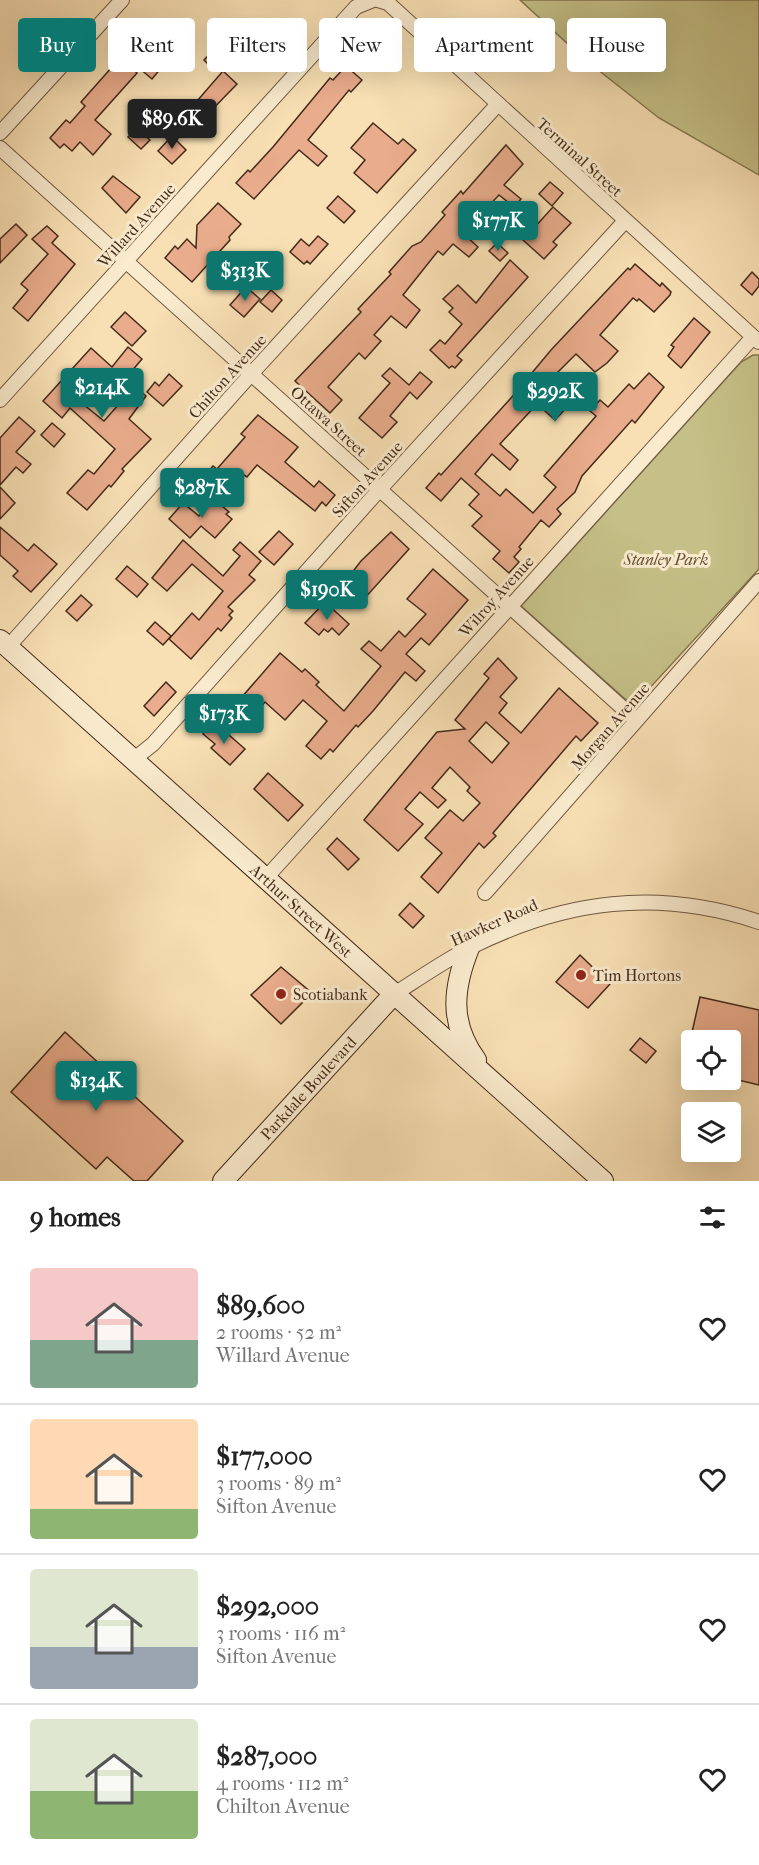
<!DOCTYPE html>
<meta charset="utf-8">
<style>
:root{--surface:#fff;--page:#f2f2f2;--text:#222;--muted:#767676;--line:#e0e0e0;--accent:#0f766e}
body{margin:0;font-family:"IM FELL French Canon",serif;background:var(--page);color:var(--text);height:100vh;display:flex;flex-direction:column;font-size:22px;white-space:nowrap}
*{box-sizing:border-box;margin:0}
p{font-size:20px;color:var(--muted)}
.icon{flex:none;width:33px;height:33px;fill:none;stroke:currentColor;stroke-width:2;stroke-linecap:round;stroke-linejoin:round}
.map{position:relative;height:1181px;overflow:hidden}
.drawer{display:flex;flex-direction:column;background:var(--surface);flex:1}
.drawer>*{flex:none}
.top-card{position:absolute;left:18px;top:18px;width:723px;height:54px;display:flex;gap:12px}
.tools{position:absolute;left:681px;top:1030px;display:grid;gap:12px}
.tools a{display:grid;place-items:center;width:60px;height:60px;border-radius:6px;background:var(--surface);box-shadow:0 6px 24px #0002;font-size:30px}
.price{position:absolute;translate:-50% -51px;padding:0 14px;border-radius:6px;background:var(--accent);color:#fff;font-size:20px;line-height:39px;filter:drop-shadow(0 2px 3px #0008)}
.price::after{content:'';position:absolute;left:50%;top:36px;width:18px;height:14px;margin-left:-9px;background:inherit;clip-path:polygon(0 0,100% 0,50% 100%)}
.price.active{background:#222;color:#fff}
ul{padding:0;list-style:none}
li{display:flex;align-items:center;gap:18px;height:150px;padding:0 30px}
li+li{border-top:2px solid var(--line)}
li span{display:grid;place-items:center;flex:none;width:168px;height:120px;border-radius:6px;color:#555}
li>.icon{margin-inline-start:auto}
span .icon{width:72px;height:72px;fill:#fffc;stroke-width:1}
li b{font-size:26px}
h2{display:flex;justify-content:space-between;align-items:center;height:72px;padding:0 30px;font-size:26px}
.pill{padding:0 21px;border-radius:6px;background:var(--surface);box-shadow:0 6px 24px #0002;font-size:21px;line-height:54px}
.pill.active{background:var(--accent);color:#fff}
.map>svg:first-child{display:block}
.green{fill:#c5c087;stroke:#847550;stroke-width:1.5}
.building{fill:#e9ac8c;stroke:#432a19;stroke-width:1.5;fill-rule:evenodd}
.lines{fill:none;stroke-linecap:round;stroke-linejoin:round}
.street-casing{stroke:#705840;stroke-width:16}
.secondary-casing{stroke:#432a19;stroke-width:22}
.street{stroke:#faebce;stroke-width:14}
.secondary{stroke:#faebce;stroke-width:20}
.poi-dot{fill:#8f2418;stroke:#faebce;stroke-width:2}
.labels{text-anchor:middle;stroke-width:6;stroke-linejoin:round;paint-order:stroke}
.street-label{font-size:16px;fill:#432a19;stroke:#faebce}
.park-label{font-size:16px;font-style:italic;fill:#645034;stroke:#faebce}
.poi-label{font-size:16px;fill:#432a19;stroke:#faebce;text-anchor:start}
</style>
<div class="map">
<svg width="759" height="1181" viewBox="0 0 759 1181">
<rect width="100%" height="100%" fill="#f8e0b4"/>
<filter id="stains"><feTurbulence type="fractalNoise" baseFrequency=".00333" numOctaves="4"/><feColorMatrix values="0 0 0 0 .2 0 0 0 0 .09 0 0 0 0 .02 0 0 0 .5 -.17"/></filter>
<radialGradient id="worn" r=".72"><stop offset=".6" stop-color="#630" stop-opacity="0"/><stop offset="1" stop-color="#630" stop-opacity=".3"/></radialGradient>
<g class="green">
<polygon points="520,0 759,0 759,175 659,118 583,58"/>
<polygon points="753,355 759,355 759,569 647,691 631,701 625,699 521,606 741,362"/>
</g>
<g class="building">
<polygon points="154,19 169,32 173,28 186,38 152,79 139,68 157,46 142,33"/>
<polygon points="271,29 286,41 270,60 256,47"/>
<polygon points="226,37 235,45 213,69 204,60"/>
<polygon points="248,47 259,56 252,65 241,55"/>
<polygon points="120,58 137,73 95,120 111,134 93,155 80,142 72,151 64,144 60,148 50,138 66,120 70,123 85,106 81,102"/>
<polygon points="346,66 362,80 351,92 349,90 308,140 327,156 318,166 299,150 254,199 236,183 248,170 250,172 273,147 330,78 333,80"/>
<polygon points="223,71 237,84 203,119 191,108"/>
<polygon points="373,123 398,144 403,139 416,150 377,193 354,173 365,160 351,148"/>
<polygon points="136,128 150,140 141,149 128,137"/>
<polygon points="172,136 186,150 172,164 158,151"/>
<polygon points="506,145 523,164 504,185 521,199 514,207 499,195 483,212 487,215 467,237 478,247 469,257 453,244 443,255 438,251 403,295 420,310 406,328 391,316 374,335 381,341 365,359 359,353 328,387 342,400 330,413 295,381 361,312 358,309 391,274 389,272 412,246 421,242 445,215 442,212 461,191 463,194"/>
<polygon points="113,176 140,197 126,213 102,188"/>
<polygon points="550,182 563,193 552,206 539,194"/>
<polygon points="338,196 355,211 344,223 327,208"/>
<polygon points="218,203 241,224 229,237 230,240 192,282 165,258 175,246 178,249 187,239 196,248 197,225"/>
<polygon points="553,207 571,223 553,242 557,245 544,259 523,240"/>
<polygon points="16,224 27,235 0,263 0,239"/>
<polygon points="47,226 58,236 52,243 75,264 28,321 13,308 28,290 21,284 48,254 32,239"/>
<polygon points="318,236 328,244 310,264 307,261 304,264 290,252 301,239 309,246"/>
<polygon points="497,243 508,253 500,261 489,251"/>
<polygon points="510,260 528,277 457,356 462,360 455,368 452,366 449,368 430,350 440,340 445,344 462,324 449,312 453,308 443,299 458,285 476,303"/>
<polygon points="635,264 660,286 662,283 671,292 670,295 654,312 639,299 637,301 633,298 600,335 618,351 607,363 595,372 576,354 558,372 569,383 558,396 569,405 555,420 537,404 500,444 518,460 510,470 492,454 475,474 500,496 506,489 533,513 556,487 544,476 596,416 590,411 600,400 608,407 629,384 634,389 649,373 664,387 635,423 632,420 582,476 575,492 557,509 561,514 549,527 541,520 519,547 521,549 514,557 519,562 509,573 493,559 500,551 472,526 482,516 469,505 479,494 461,478 441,501 426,488 439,473 441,475 511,398 551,350 628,268 630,270"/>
<polygon points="752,272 759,279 759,286 752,295 741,285"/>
<polygon points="246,287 260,299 244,317 230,305"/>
<polygon points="271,290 282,300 272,312 260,302"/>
<polygon points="125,312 146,331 132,346 111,327"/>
<polygon points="694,318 710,332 681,368 668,356 674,347 671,345"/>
<polygon points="128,347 142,359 120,385 109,375 83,404 104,421 135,386 146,396 129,419 151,439 122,469 124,471 111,487 109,485 87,510 67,493 88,470 94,474 115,449 70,408 62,418 43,401 91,348 112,367"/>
<polygon points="390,368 409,385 420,372 432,382 417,399 410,392 390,416 397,422 382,438 359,418 390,383 382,376"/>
<polygon points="169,374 182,386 163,406 147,392 155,382 159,386"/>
<polygon points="258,415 298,447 285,462 314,487 319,481 335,495 326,506 322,502 315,511 257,465 247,477 236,470 212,498 197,484 213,466 217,469 245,437 241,434"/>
<polygon points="19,417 35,431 16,452 31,464 23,473 16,467 0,485 0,438"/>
<polygon points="52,423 65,434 54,447 41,435"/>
<polygon points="0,487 15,503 0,519"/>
<polygon points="214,499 229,512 226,514 232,519 215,538 201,526 190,538 169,519 183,503 199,516"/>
<polygon points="0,527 28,551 34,544 57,564 31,592 13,576 18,571 0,555"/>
<polygon points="279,531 293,544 274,565 259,552"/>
<polygon points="391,532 409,549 363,600 344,583 361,561"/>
<polygon points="183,540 223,576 240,556 233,550 240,542 261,561 249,575 255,580 228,607 233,611 229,615 232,618 221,631 218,628 191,659 169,639 192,613 199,620 223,591 192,564 167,591 152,578"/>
<polygon points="127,566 148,584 137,597 116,579"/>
<polygon points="433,569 468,600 429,645 421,638 406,654 425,671 416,681 405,672 373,711 358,727 356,725 333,752 330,749 321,759 306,746 327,721 303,700 285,720 265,702 250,719 235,705 280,653 302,672 305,669 319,682 316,685 344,711 381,666 361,649 369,641 381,651 399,631 405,637 426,614 407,599"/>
<polygon points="81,595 92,605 77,621 66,611"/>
<polygon points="325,602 349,624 339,635 332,628 328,632 324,629 319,635 305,623"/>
<polygon points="155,622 171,636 163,645 147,631"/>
<path d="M498 658 517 678 500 697 507 703 499 713 521 733 559 688 598 723 581 741 576 736 493 833 496 836 484 848 479 843 438 893 421 877 442 853 425 838 450 810 463 821 480 803 467 791 470 787 450 767 432 788 446 800 438 808 420 792 405 809 423 824 398 851 364 820 437 732 465 729 455 720 489 678 484 674ZM486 722 509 743 492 763 469 741Z"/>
<polygon points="166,682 176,692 154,716 144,706"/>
<polygon points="210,725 217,732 221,728 245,749 230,765 211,748 215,744 203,734"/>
<polygon points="268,773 303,805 288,821 254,789"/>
<polygon points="337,838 359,859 348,870 327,849"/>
<polygon points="410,903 424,916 413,928 399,915"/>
<polygon points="580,955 610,984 588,1008 556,982"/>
<polygon points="281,967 312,993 281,1024 251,995"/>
<polygon points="700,997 759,1010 759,1085 730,1078 730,1041 690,1041"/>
<polygon points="65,1032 183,1141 147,1181 134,1181 107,1157 96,1169 11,1092"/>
<polygon points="640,1038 656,1051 646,1063 630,1050"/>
</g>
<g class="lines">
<defs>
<g id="street">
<polyline points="378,0 388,3 759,342"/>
<polyline points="0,133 122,0"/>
<polyline points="0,148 636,720"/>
<polyline points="0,400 356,7 373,0"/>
<polyline points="8,647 252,373 498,104"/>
<polyline points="133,760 153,744 380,489 625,221"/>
<polyline points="265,879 753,337"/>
<polyline points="485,893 759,581"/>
<path d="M393 995C418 979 444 961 471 947 565 900 658 888 759 922"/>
</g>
<g id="secondary">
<path id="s1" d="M0 640 603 1181"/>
<path d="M469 948C453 988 449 1023 476 1060"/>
<path id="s2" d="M223 1181 393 995"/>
</g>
</defs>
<use href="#street" class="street-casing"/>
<use href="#secondary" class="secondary-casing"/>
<use href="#street" class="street"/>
<use href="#secondary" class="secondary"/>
</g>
<g class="poi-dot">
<circle cx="581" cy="975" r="6"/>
<circle cx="281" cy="994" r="6"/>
</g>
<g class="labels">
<g class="street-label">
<text transform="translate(580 157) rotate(42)" y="6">Terminal Street</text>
<text transform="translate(136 225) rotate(-48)" y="6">Willard Avenue</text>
<text transform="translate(227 376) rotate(-48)" y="6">Chilton Avenue</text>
<text transform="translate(329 421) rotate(42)" y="6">Ottawa Street</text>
<text transform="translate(367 479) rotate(-48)" y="6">Sifton Avenue</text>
<text transform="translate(496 596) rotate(-48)" y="6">Wilroy Avenue</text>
<text transform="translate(610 726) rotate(-49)" y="6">Morgan Avenue</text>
<text dy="6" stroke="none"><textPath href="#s1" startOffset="405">Arthur Street West</textPath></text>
<text transform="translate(494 922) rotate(-24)" y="6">Hawker Road</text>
<text dy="6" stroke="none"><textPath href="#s2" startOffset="126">Parkdale Boulevard</textPath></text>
</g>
<g class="park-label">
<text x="666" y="565">Stanley Park</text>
</g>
<g class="poi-label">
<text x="593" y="981">Tim Hortons</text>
<text x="293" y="1000">Scotiabank</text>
</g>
</g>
<rect width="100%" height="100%" filter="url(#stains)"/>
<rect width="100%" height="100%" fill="url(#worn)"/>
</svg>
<div class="tools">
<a><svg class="icon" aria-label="locate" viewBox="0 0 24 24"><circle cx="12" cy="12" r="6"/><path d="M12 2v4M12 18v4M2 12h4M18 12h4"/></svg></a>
<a><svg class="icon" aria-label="layers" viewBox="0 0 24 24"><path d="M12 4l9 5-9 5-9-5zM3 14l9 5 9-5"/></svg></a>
</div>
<b class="price active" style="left:172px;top:150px">$89.6K</b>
<b class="price" style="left:498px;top:252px">$177K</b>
<b class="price" style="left:245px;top:302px">$313K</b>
<b class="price" style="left:102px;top:419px">$214K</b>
<b class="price" style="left:555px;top:423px">$292K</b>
<b class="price" style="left:202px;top:519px">$287K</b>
<b class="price" style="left:327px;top:621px">$190K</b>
<b class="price" style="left:224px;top:745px">$173K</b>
<b class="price" style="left:96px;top:1112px">$134K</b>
<div class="top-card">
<a class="pill active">Buy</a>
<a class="pill">Rent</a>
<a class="pill">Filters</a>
<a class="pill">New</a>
<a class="pill">Apartment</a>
<a class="pill">House</a>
</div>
</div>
<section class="drawer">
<h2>9 homes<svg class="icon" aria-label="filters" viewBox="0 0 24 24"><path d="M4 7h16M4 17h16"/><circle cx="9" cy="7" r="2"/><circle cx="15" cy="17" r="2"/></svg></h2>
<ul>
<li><span style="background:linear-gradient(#f6c9c9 60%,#7fa58c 0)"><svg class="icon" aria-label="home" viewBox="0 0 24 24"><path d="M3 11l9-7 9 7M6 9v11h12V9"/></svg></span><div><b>$89,600</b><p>2 rooms · 52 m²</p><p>Willard Avenue</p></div><svg class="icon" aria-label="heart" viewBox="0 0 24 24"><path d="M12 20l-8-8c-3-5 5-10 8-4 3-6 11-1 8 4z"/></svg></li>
<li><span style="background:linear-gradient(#ffd9b3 75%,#8fb573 0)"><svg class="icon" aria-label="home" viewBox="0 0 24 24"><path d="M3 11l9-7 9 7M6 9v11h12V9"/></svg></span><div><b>$177,000</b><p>3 rooms · 89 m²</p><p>Sifton Avenue</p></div><svg class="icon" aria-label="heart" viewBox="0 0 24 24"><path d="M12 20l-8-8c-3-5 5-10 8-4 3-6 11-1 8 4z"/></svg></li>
<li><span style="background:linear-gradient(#dfe7d0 65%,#9aa5b1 0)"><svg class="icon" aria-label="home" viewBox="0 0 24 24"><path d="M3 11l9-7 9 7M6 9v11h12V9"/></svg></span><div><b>$292,000</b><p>3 rooms · 116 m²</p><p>Sifton Avenue</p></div><svg class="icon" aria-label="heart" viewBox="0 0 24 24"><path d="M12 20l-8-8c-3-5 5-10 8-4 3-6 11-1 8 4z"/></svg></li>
<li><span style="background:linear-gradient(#dfe7d0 60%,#8fb573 0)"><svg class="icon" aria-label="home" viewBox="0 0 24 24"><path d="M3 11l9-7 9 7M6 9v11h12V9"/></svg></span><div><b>$287,000</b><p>4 rooms · 112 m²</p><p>Chilton Avenue</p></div><svg class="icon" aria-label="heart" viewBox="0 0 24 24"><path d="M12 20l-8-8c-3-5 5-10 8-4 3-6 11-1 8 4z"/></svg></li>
</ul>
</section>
